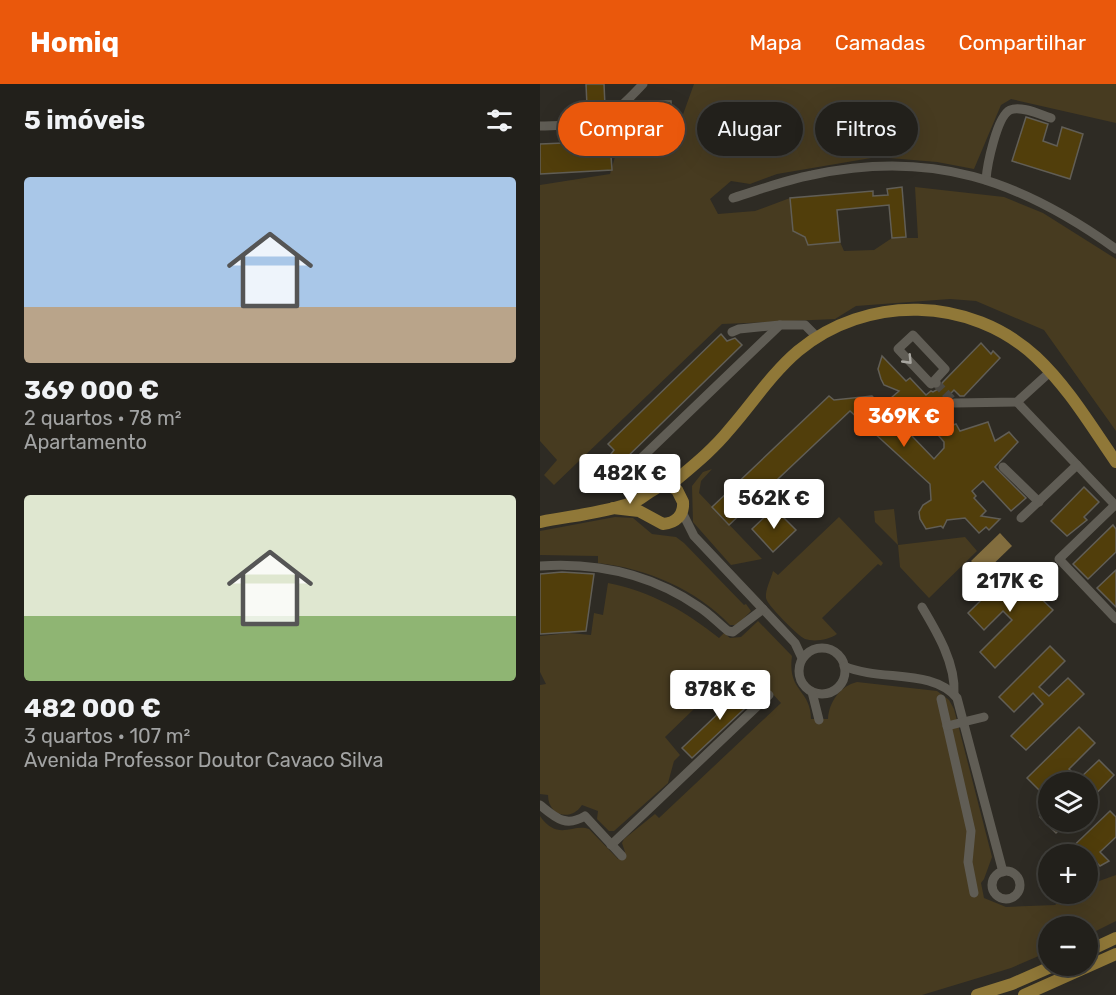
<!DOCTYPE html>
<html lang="pt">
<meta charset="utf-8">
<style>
:root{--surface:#22201b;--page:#2e2d28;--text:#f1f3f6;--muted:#a2a3a3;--line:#3f3e3a;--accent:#ea580c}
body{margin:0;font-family:Rubik,sans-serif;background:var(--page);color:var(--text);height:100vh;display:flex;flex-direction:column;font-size:22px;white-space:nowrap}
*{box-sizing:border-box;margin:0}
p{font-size:20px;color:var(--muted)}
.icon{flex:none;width:33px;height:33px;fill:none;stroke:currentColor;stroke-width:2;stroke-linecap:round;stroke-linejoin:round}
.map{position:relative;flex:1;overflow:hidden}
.drawer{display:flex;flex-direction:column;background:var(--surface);width:540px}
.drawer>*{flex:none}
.top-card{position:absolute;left:18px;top:18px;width:468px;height:54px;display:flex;gap:12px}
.tools{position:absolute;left:498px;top:688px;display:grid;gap:12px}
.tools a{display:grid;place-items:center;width:60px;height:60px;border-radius:50%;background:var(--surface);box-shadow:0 6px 24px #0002,0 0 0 2px var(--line);font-size:30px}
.price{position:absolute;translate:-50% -51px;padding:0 14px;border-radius:6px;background:#fff;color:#222;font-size:20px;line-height:39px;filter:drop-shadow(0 2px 3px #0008)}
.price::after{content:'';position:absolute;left:50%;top:36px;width:18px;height:14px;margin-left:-9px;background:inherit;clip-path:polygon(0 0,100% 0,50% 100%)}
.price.selected{background:var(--accent);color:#fff}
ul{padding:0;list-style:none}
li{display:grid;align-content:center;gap:12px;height:318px;padding:0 24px}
li span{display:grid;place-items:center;height:186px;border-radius:6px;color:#555}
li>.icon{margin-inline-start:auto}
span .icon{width:108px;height:108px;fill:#fffc;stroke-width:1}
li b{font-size:26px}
h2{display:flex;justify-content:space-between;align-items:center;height:72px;padding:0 24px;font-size:26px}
.pill{padding:0 21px;border-radius:27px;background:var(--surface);box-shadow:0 6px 24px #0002,0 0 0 2px var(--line);font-size:21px;line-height:54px}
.pill.selected{background:var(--accent);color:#fff}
header{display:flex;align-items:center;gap:36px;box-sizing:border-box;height:84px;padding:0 30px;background:var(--accent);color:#fff}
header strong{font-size:28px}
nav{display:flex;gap:33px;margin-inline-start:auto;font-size:21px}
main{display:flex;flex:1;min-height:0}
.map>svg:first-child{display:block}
.green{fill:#473b20}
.water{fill:#826d3e}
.building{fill:#513e0b;stroke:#615e56;stroke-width:1.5}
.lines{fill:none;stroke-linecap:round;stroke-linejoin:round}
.minor-tunnel{stroke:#4b4842;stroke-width:9;stroke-dasharray:9 4.5;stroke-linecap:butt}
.minor{stroke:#605d55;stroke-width:9}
.major{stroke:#907838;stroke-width:12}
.oneway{stroke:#a8a6a0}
</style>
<header>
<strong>Homiq</strong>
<nav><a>Mapa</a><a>Camadas</a><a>Compartilhar</a></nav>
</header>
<main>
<section class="drawer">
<h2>5 imóveis<svg class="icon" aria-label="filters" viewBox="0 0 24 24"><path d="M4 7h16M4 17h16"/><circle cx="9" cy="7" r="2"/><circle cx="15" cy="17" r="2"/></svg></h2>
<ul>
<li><span style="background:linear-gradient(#a9c7e8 70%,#b9a48a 0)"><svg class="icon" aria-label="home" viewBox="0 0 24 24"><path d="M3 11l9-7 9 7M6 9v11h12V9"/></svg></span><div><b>369 000 €</b><p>2 quartos · 78 m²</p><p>Apartamento</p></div></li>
<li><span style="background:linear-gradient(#dfe7d0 65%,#8fb573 0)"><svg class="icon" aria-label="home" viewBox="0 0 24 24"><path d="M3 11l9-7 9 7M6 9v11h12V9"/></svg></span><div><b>482 000 €</b><p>3 quartos · 107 m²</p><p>Avenida Professor Doutor Cavaco Silva</p></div></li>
</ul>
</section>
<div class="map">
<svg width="576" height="911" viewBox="0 0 576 911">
<rect width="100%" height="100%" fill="#2e2b24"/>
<g class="green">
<polygon points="154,0 576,0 576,39 471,15 461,21 434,85 397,78 337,73 237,90 210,100 191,97 170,115 178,130 215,127 250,114 253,147 265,153 268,161 300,158 304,167 334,166 352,154 378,154 375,103 464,113 503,129 576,175 576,347 504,246 436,217 410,215 316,222 295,235 182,240 14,401 4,391 17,376 0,357 0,101 70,90 75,73 135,63 137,47"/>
<polygon points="172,385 161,397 159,409 222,475 191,481 153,438 152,402 163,388"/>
<polygon points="354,425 358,461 425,453 437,467 389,514 360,483 358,461 335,438 334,427"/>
<path d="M75 433 93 434 112 450 136 453 144 459 204 521 206 520 211 527 197 541H190C157 506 106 484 58 479V472L0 471V447Z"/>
<path d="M299 433 343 479 341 482 338 480 282 534 297 550C289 556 274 558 265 555 258 552 227 521 226 514 225 506 231 495 233 487L238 491Z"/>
<path d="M68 499C112 508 145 527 179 554L184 549 190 554 201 553 218 537 252 572C247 608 271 605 271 635H288C289 618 300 602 317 598L397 607 409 616 414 625 452 773 444 795 441 799 444 814 466 823 515 821 527 810H548V801L576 791V837L548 851V843H508V868L471 884 382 911H0V732C18 758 33 739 49 745L78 775 85 768 82 759 84 755 115 730 119 734 241 619 229 606 220 586 184 596 125 653 140 671 134 677 128 699 74 747H69L57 735 58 727 42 721C31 738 8 732 8 711L0 710V601L6 600 0 588V552L29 549 51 551 54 529 63 531Z"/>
</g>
<polygon class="water" points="460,449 472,462 443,490 431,477"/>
<g class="building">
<polygon points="46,0 64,0 65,22 47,22"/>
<polygon points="100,17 131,17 132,59 100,61"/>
<polygon points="486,33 508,40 503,57 517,62 522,43 543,50 530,95 472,77"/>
<polygon points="70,57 72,86 0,90 0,60"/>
<polygon points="362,103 366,153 352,154 349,121 297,126 300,158 268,161 265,153 253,147 250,114 333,107 333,112 348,111 347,105"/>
<polygon points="181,250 187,257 195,254 202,261 80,380 71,370 74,366 68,360"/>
<polygon points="441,259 451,270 453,267 460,274 424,312 420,312 414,306 384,337 387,346 380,343 371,351 394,375 404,364 404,358 399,352 410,342 416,340 420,347 448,338 455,357 469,348 478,358 455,383 486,414 471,427 443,397 432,407 436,412 434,414 446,427 441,432 460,435 449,446 446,443 439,449 425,434 407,436 403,444 401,442 386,445 380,435 379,428 383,421 391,416 390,400 310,327 189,441 172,423 289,312 294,316 332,312 355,337 373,336 351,314 359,307 344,301 341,295 338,285 342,272 366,297 370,294 386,311 391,307 393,308 400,304 403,298"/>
<polygon points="544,403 559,418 544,433 547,436 527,452 511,437"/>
<polygon points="234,424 256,446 233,468 212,445"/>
<polygon points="573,441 576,445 576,468 548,495 533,480"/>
<polygon points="479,479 495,495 488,502 513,526 455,584 440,568 472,536 463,527 444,546 428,529"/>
<polygon points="576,486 576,523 557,504"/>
<polygon points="22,488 54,490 46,547 0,550 0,490"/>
<polygon points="510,562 525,577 499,603 509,612 528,594 544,610 486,666 471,652 503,620 493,609 474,628 459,613"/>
<polygon points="208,601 218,612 152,674 142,664"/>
<polygon points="539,643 555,659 529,685 539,695 559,676 574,691 548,718 548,699 531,699 523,691 515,699 508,699 508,705 503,710 487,694"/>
<polygon points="508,724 508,738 527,738 516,749 500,733"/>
<polygon points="570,727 576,733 576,753 560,768 569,777 560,782 553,775 548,780 548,771 524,771"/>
</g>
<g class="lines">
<polyline class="minor-tunnel" points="396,299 415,319"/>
<g class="minor">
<path d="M0 42C57 40 63 43 103 0"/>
<path d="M446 96C447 81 457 32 470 26 481 21 501 31 511 34"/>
<path d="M193 114C219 106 245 96 272 91 391 65 480 96 576 165"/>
<polyline points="192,248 199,245 240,241"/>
<polyline points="394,297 405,285 373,251 358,265 391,300 394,297 396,299"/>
<polyline points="477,318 576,422"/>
<polyline points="415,319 477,318 510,288"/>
<polyline points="94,381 240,241 265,241 277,253"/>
<polyline points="463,383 499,418"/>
<polyline points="575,421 519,475 576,535"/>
<polyline points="142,428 154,452 255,559 262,574"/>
<polyline points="481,434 537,381"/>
<path d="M0 482C58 478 111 490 159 523 170 530 178 539 188 547L193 548 223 525"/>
<path d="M382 523C397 548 416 580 414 610"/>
<circle cx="282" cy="587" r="23"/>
<path d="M304 582C340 598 392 584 417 614L463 788"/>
<polyline points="272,608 279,636"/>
<polyline points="401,615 431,747 428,778 434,809"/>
<polyline points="407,642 444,633"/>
<path d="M0 721C15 733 25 744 45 732L82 772"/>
<polyline points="71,761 229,611"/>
<circle cx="466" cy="801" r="14"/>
</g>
<g class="major">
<path d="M129 402C150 384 171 368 189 346 212 320 231 290 258 267 326 210 431 212 496 273 528 303 551 342 576 378"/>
<path d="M0 438C30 432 63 429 92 419 108 413 119 393 137 406L143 418C144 431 136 439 123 440L99 427 73 424"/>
<polyline points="548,867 576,854"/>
<polyline points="437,911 472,900 513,882"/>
<polyline points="484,911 576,870"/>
</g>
</g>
<defs><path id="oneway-chevron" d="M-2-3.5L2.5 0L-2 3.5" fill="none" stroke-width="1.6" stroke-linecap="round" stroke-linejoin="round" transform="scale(1.5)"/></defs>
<use class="oneway" href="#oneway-chevron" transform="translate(368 276) rotate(46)"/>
</svg>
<div class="tools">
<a><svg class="icon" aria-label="layers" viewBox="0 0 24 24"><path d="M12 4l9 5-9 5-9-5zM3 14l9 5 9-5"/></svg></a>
<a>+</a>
<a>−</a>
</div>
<b class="price selected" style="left:364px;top:364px">369K €</b>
<b class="price" style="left:90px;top:421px">482K €</b>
<b class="price" style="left:234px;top:446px">562K €</b>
<b class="price" style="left:470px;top:529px">217K €</b>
<b class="price" style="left:180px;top:637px">878K €</b>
<div class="top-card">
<a class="pill selected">Comprar</a>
<a class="pill">Alugar</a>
<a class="pill">Filtros</a>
</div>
</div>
</main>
